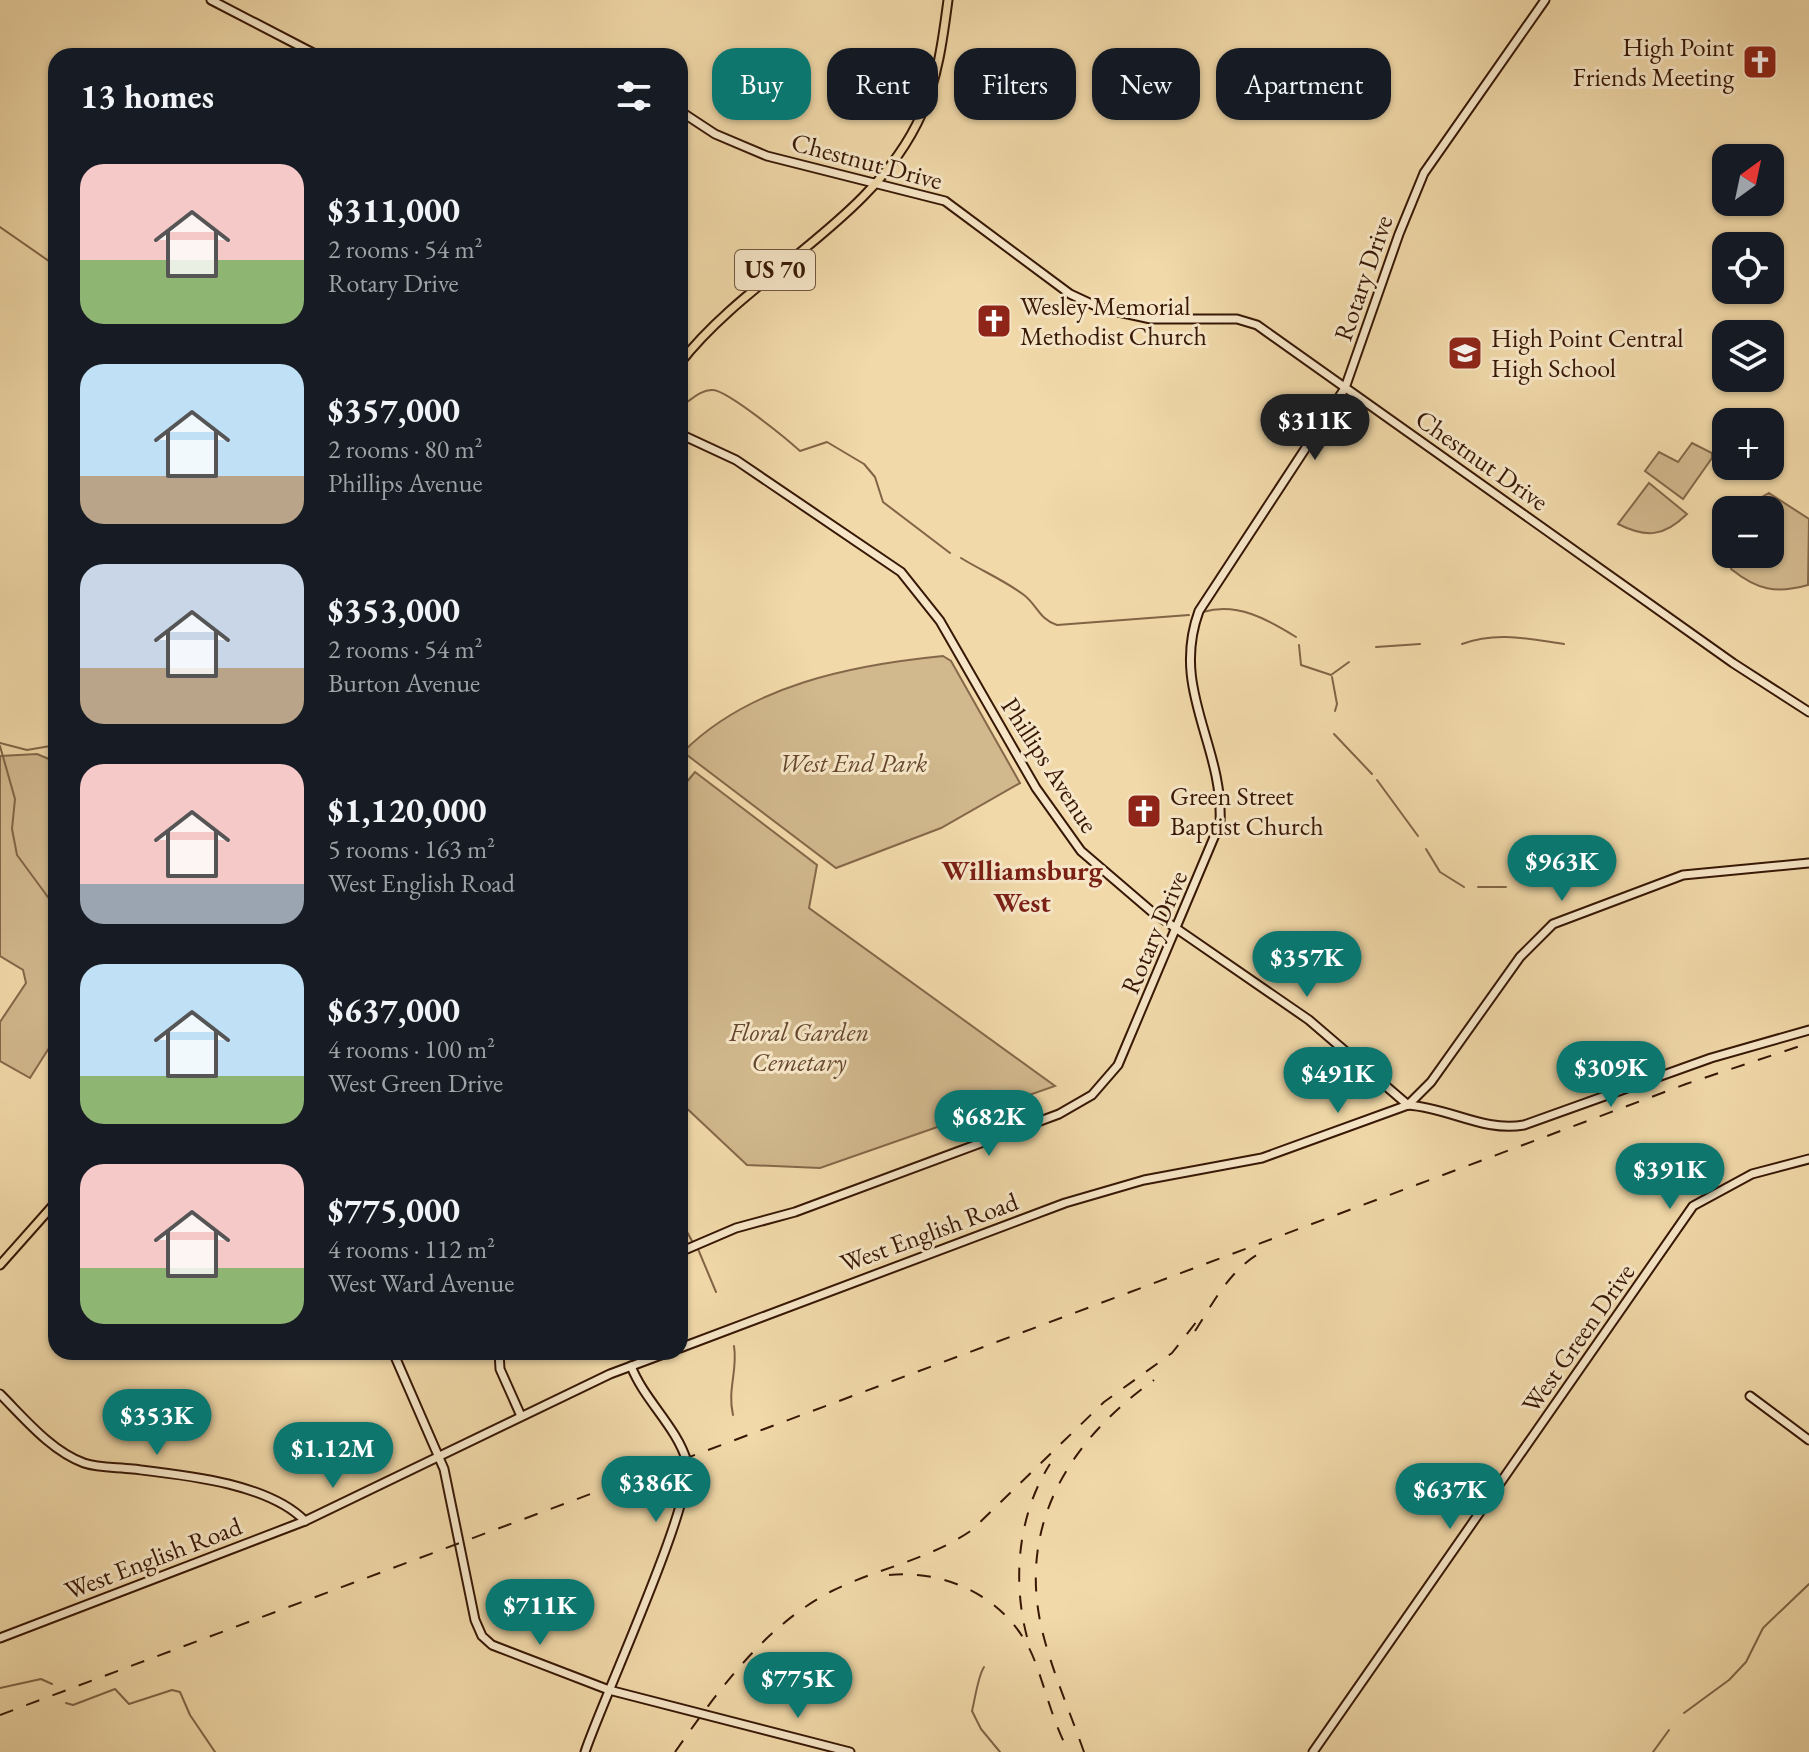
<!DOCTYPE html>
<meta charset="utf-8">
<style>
:root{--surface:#171b24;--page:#20242c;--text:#f1f3f6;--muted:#9ea1a6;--accent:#0f766e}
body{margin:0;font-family:"EB Garamond",serif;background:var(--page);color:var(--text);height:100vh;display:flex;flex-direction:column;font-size:30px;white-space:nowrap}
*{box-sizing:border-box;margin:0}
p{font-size:26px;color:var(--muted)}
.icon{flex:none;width:44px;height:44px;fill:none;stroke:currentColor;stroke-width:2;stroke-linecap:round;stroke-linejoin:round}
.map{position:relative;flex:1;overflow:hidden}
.drawer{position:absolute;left:48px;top:48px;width:640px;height:1312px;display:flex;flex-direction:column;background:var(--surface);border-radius:24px;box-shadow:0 2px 6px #0004}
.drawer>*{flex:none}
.hud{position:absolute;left:712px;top:48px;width:760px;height:72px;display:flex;gap:16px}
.needle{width:52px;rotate:33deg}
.controls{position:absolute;left:1712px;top:144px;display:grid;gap:16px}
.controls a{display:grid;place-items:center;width:72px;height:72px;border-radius:16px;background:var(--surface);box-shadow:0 2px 6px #0004;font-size:40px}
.price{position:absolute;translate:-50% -68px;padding:0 18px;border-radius:28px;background:var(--accent);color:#fff;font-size:26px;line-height:52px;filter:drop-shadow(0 2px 4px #0008)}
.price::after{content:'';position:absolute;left:50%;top:48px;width:24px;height:18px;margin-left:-12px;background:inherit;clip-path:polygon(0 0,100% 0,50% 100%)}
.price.on{background:#222;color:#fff}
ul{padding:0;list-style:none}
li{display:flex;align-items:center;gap:24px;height:200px;padding:0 32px}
li span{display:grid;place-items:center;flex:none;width:224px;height:160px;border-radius:24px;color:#555}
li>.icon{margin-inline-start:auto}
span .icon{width:96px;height:96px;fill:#fffc;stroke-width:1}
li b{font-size:34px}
h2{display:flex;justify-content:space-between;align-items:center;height:96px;padding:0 32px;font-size:34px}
.pill{padding:0 28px;border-radius:24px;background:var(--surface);box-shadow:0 2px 6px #0004;font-size:28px;line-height:72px}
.pill.on{background:var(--accent);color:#fff}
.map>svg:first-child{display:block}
.green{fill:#d1b88d;stroke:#846849;stroke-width:2}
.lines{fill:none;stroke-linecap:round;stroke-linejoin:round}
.stream{stroke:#816446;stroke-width:2}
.secondary-casing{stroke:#371705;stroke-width:11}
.primary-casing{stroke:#371705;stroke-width:11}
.secondary{stroke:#f6e6c7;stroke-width:7}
.primary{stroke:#f1d9a9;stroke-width:7}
.rail{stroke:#371705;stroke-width:2;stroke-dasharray:14 14;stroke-linecap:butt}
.labels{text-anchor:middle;stroke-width:6;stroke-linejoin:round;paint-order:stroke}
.shield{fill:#f6e6c7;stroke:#70553f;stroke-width:2}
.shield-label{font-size:24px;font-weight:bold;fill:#371705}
.poi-label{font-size:26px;fill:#371705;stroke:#f6e6c7;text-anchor:start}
.street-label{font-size:26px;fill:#371705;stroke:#f6e6c7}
.park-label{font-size:26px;font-style:italic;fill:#65472e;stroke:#f6e6c7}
.neighbourhood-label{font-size:28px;font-weight:bold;fill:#7a1f14;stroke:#f6e6c7}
</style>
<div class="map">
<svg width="1809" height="1752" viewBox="0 0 1809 1752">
<rect width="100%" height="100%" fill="#f1d9a9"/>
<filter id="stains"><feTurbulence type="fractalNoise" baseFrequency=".0025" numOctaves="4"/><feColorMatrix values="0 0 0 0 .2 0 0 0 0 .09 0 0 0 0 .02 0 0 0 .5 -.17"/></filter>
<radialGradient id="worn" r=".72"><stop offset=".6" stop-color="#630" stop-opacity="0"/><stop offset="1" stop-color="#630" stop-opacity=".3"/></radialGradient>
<g class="green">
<polygon points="1692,443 1712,453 1712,458 1683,499 1645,471 1659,452 1678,462"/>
<path d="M1649 483 1687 514C1664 537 1646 538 1618 524Z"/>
<path d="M1769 493 1809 519 1808 585C1776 594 1757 590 1731 569L1737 554H1770V510H1753L1757 500Z"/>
<path d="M943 656 951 661 1020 783 941 828 836 868 683 752C750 685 852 665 943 656Z"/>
<polygon points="37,754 56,762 56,1052 49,1048 30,1078 0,1061 0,1022 26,983 23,970 0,956 0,756"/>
<polygon points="695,772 817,865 809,908 1055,1086 820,1168 747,1165 680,1102 680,790"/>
</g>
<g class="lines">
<g class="stream">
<polyline points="0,227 56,266"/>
<path d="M680 407C690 401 701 389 713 390 728 391 787 439 800 451L827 442 864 464 875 477 883 502 950 553"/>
<path d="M961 558C982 571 1004 580 1024 595 1037 605 1040 620 1057 625L1189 615"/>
<path d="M1203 612C1237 602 1267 619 1296 637"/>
<path d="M1462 644C1497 631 1529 639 1564 644"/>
<polyline points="1299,645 1301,665 1331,675 1349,662"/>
<polyline points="1376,647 1420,644"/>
<polyline points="1332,677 1337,704 1335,711"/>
<polyline points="1334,734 1372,774"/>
<polyline points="0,743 27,750 56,745"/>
<polyline points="0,746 15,799 12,829 17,855 56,908"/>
<polyline points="1377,780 1418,836"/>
<polyline points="1426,849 1440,872 1464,887"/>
<polyline points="1478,887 1506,887"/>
<polyline points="680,1219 692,1241"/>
<polyline points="698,1249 716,1292"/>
<path d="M733 1415C727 1389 738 1371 734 1346"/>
<path d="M984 1667C978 1676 975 1699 972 1711L981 1729 1000 1752"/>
<polyline points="0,1688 41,1679 52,1684"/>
<polyline points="66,1703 73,1705 115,1689 129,1704 172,1690 180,1692 190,1715 215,1752"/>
<polyline points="1684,1713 1729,1680 1746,1662 1763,1628 1809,1584"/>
<polyline points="1653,1752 1669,1730"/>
</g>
<defs>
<g id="secondary">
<polyline points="211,0 319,56"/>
<polyline points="680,111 715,134 767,156 945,201 1070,294 1100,308 1151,319 1237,319 1257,325 1733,663 1809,712"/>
<polyline points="680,434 736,460 901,572 940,621 1036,788 1081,851 1151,911 1309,1020 1408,1105"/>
<path d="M1408 1105C1450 1108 1483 1132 1524 1125L1711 1058 1809 1030"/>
<path d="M680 1252 736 1228 795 1212 1059 1114 1092 1095 1118 1065 1220 823C1224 745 1170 690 1199 611L1345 388 1399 234 1424 173 1545 0"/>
<polyline points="680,1348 1065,1203 1144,1180 1262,1158 1408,1105 1431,1082 1520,957 1553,924 1683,875 1809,863"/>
<polyline points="393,1352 444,1469 475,1620 482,1636 492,1645 609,1690 850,1752"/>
<polyline points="499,1352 500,1369 521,1416"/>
<path d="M0 1394C24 1418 51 1451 84 1463 99 1468 117 1467 133 1469 184 1475 268 1483 305 1521"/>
<polyline points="1750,1396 1809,1440"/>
<polyline points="0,1638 305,1521 610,1374 669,1352"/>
<path d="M585 1752C601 1703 696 1498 687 1462 677 1427 644 1400 631 1366"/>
<polyline points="1313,1752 1693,1206 1752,1174 1809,1159"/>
</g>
<g id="primary">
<path d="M680 363C751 272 874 222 922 113 938 78 943 38 948 0"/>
<polyline points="0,1265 56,1202"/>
</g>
</defs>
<use href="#secondary" class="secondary-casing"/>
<use href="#primary" class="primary-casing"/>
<use href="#secondary" class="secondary"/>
<use href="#primary" class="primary"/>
<g class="rail">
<path d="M1195 1331C1215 1300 1232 1265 1268 1249"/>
<path d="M889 1575C950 1569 1011 1601 1034 1659 1046 1690 1053 1723 1069 1752"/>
<path d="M1027 1637C1012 1580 1018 1514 1050 1464"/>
<polyline points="0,1715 1686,1084 1809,1043"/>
<path d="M675 1752C718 1691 764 1626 832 1591 878 1568 929 1560 972 1530L1104 1402 1172 1353 1197 1321"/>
<path d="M1084 1752C1070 1712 1052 1671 1042 1630 1017 1524 1070 1440 1154 1380"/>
</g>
</g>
<defs>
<symbol id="church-square" viewBox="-11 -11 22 22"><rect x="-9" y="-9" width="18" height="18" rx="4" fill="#8f2418" stroke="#f6e6c7"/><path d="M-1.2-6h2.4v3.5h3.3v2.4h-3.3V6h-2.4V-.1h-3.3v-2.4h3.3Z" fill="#fff"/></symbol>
<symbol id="school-square" viewBox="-11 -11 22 22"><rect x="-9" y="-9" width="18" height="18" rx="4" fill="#8f2418" stroke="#f6e6c7"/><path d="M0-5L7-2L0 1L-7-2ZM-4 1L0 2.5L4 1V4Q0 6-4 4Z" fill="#fff"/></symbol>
</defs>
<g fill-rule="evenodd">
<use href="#church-square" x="1740" y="42" width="40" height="40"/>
<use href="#church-square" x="974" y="301" width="40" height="40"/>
<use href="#school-square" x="1445" y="333" width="40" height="40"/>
<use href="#church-square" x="1124" y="791" width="40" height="40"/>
</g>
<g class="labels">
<rect class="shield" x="735" y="250" width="80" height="40" rx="6"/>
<g class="shield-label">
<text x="775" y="278">US 70</text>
</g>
<g class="poi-label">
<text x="1734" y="56" text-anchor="end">High Point<tspan x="1734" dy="30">Friends Meeting</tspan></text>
<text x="1020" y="315">Wesley Memorial<tspan x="1020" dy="30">Methodist Church</tspan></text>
<text x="1491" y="347">High Point Central<tspan x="1491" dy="30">High School</tspan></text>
<text x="1170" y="805">Green Street<tspan x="1170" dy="30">Baptist Church</tspan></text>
</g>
<g class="street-label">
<text transform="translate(867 161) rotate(15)" y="9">Chestnut Drive</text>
<text transform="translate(1363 278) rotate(-71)" y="9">Rotary Drive</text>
<text transform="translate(1482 460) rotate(35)" y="9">Chestnut Drive</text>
<text transform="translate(1050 765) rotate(57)" y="9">Phillips Avenue</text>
<text transform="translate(1154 932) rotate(-67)" y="9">Rotary Drive</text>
<text transform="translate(929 1232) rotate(-20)" y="9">West English Road</text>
<text transform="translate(1578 1338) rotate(-55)" y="9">West Green Drive</text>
<text transform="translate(153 1558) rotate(-21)" y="9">West English Road</text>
</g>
<g class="park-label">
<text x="853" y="772">West End Park</text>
<text x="799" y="1041">Floral Garden<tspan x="799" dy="30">Cemetary</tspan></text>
</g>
<g class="neighbourhood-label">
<text x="1022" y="880">Williamsburg<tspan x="1022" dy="32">West</tspan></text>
</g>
</g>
<rect width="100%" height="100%" filter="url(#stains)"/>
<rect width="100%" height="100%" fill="url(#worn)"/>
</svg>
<div class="controls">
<a><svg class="needle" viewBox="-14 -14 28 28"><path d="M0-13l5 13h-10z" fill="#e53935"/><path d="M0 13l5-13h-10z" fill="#9ea1a6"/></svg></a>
<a><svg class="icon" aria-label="locate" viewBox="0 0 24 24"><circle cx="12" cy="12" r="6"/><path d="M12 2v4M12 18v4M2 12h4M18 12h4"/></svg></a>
<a><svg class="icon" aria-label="layers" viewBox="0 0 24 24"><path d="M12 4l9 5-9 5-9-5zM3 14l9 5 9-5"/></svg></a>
<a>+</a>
<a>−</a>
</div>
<b class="price on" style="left:1315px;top:462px">$311K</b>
<b class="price" style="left:1562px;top:903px">$963K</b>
<b class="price" style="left:1307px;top:999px">$357K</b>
<b class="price" style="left:1611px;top:1109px">$309K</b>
<b class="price" style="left:1338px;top:1115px">$491K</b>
<b class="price" style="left:989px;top:1158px">$682K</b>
<b class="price" style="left:1670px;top:1211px">$391K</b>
<b class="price" style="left:157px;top:1457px">$353K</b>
<b class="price" style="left:333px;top:1490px">$1.12M</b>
<b class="price" style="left:656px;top:1524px">$386K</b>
<b class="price" style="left:1450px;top:1531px">$637K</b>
<b class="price" style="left:540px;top:1647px">$711K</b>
<b class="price" style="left:798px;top:1720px">$775K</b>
<div class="hud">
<a class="pill on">Buy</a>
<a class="pill">Rent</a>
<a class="pill">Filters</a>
<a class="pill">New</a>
<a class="pill">Apartment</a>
</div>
<section class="drawer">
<h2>13 homes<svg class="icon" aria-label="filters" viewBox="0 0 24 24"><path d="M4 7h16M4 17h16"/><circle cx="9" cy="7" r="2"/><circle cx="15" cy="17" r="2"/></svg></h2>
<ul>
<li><span style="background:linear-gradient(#f6c9c9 60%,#8fb573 0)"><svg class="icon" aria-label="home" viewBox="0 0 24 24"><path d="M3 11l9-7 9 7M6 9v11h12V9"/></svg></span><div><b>$311,000</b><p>2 rooms · 54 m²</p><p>Rotary Drive</p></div></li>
<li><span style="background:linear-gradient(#bfe0f5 70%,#b9a48a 0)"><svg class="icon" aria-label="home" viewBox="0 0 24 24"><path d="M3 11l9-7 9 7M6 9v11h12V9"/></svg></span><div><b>$357,000</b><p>2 rooms · 80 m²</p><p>Phillips Avenue</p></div></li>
<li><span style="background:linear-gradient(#c9d6e8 65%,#b9a48a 0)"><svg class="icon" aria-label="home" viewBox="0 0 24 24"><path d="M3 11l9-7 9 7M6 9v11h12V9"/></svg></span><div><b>$353,000</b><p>2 rooms · 54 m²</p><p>Burton Avenue</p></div></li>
<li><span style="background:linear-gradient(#f6c9c9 75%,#9aa5b1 0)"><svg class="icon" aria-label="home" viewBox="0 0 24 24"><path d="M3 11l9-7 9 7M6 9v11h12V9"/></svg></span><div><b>$1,120,000</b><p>5 rooms · 163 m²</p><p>West English Road</p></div></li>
<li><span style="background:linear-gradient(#bfe0f5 70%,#8fb573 0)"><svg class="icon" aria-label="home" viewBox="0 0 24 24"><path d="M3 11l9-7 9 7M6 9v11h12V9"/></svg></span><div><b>$637,000</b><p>4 rooms · 100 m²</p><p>West Green Drive</p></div></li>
<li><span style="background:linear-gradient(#f6c9c9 65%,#8fb573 0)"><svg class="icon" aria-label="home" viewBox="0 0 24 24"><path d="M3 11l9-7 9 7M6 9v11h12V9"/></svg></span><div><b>$775,000</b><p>4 rooms · 112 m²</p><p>West Ward Avenue</p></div></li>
</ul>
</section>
</div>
